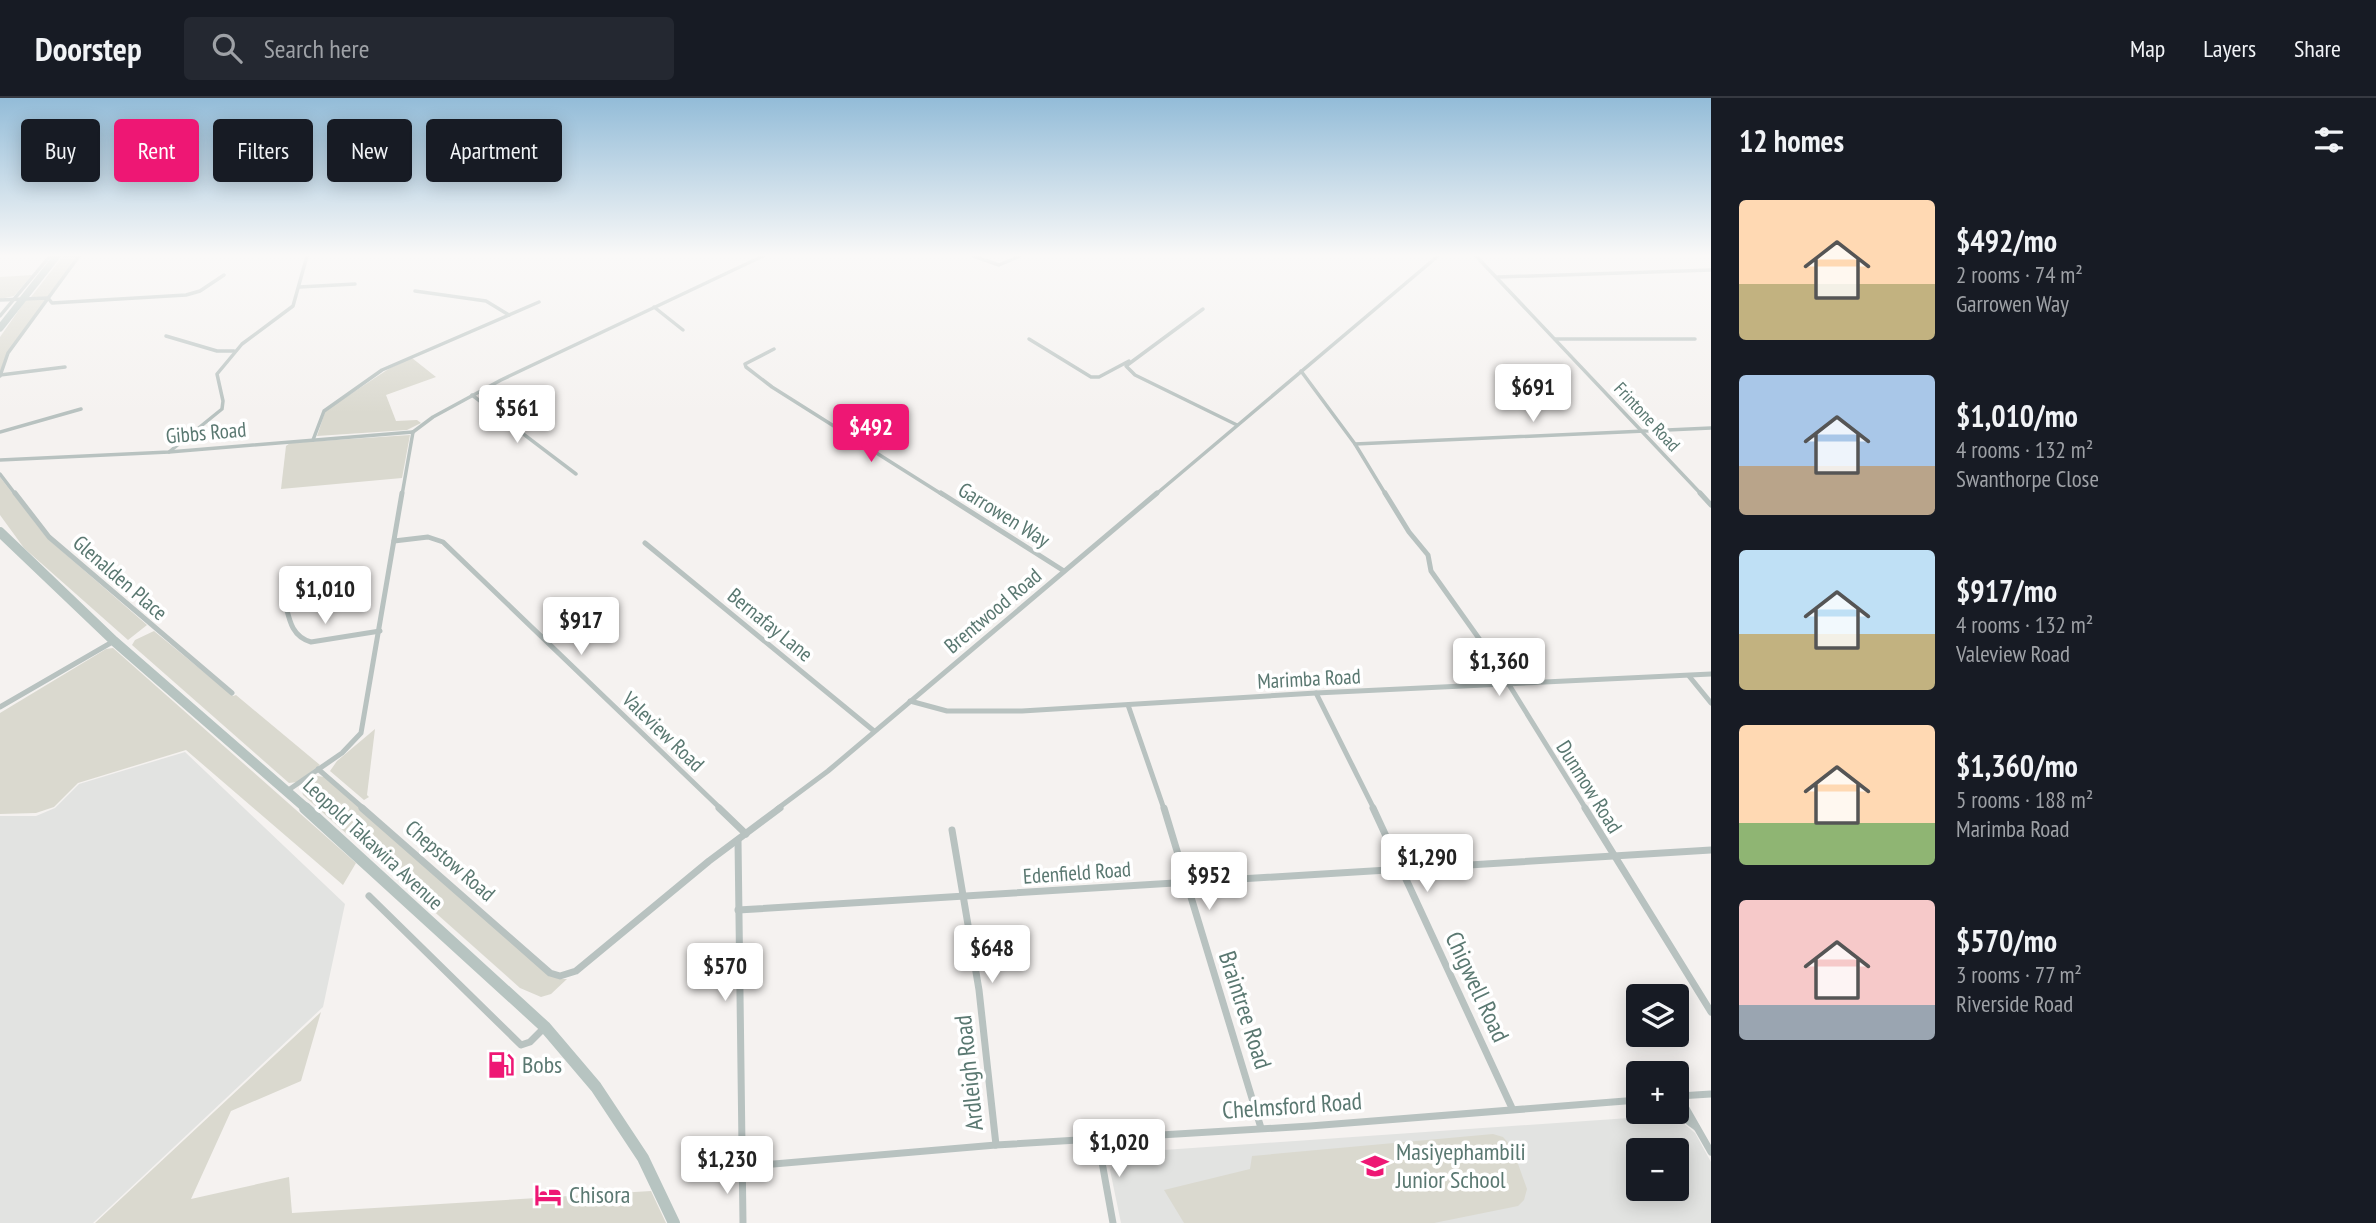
<!DOCTYPE html>
<meta charset="utf-8">
<style>
:root{--surface:#171b24;--page:#242831;--text:#f1f3f6;--muted:#9ea1a6;--line:#363941;--accent:#ee1774}
body{margin:0;font-family:"PT Sans Narrow",sans-serif;background:var(--page);color:var(--text);height:100vh;display:flex;flex-direction:column;font-size:26px;white-space:nowrap}
*{box-sizing:border-box;margin:0}
p{font-size:23px;color:var(--muted)}
.icon{flex:none;width:38px;height:38px;fill:none;stroke:currentColor;stroke-width:2;stroke-linecap:round;stroke-linejoin:round}
.map{position:relative;flex:1;overflow:hidden}
.drawer{display:flex;flex-direction:column;background:var(--surface);width:665px}
.drawer>*{flex:none}
.hud{position:absolute;left:21px;top:21px;width:665px;height:63px;display:flex;gap:14px}
.buttons{position:absolute;left:1626px;top:886px;display:grid;gap:14px}
.buttons a{display:grid;place-items:center;width:63px;height:63px;border-radius:7px;background:var(--surface);box-shadow:0 4px 18px #0003;font-size:35px}
.price{position:absolute;translate:-50% -60px;padding:0 16px;border-radius:7px;background:#fff;color:#222;font-size:23px;line-height:46px;filter:drop-shadow(0 2px 4px #0008)}
.price::after{content:'';position:absolute;left:50%;top:42px;width:21px;height:16px;margin-left:-10px;background:inherit;clip-path:polygon(0 0,100% 0,50% 100%)}
.price.selected{background:var(--accent);color:#fff}
ul{padding:0;list-style:none}
li{display:flex;align-items:center;gap:21px;height:175px;padding:0 28px}
li span{display:grid;place-items:center;flex:none;width:196px;height:140px;border-radius:7px;color:#555}
li>.icon{margin-inline-start:auto}
span .icon{width:84px;height:84px;fill:#fffc;stroke-width:1}
li b{font-size:30px}
h2{display:flex;justify-content:space-between;align-items:center;height:84px;padding:0 28px;font-size:30px}
.pill{padding:0 24px;border-radius:7px;background:var(--surface);box-shadow:0 4px 18px #0003;font-size:24px;line-height:63px}
.pill.selected{background:var(--accent);color:#fff}
header{display:flex;align-items:center;gap:42px;box-sizing:border-box;height:98px;padding:0 35px;background:var(--surface);border-bottom:2px solid var(--line)}
header strong{font-size:33px}
nav{display:flex;gap:38px;margin-inline-start:auto;font-size:24px}
.search{width:490px;height:63px;background:var(--page);display:flex;align-items:center;gap:18px;box-sizing:border-box;padding:0 24px;border-radius:7px;color:var(--muted);font-size:26px}
main{display:flex;flex:1;min-height:0}
.map>svg:first-child{display:block}
.built{fill:#e2e3e1;fill-rule:evenodd}
.green{fill:#dad9cf}
.lines{fill:none;stroke-linecap:round;stroke-linejoin:round}
.street-far2{stroke:#b8c2c0;stroke-width:3.5}
.street-far1{stroke:#b8c2c0;stroke-width:5}
.street{stroke:#b8c2c0;stroke-width:7}
.highway-far2{stroke:#b7c4c1;stroke-width:7}
.highway-far1{stroke:#b7c4c1;stroke-width:10}
.highway{stroke:#b7c4c1;stroke-width:12}
.labels{text-anchor:middle;stroke-width:7;stroke-linejoin:round;paint-order:stroke}
.far-street-label{font-size:18px;fill:#5a7871;stroke:#fff}
.street-label{font-size:21px;fill:#5a7871;stroke:#fff}
.near-street-label{font-size:24px;fill:#5a7871;stroke:#fff}
.near-poi-label{font-size:24px;fill:#5a7871;stroke:#fff;text-anchor:start}
</style>
<header>
<strong>Doorstep</strong>
<div class="search"><svg class="icon" aria-label="search" viewBox="0 0 24 24"><circle cx="10" cy="10" r="6"/><path d="M15 15l6 6"/></svg>Search here</div>
<nav><a>Map</a><a>Layers</a><a>Share</a></nav>
</header>
<main>
<div class="map">
<svg width="1711" height="1125" viewBox="0 0 1711 1125">
<rect width="100%" height="100%" fill="#f5f2f0"/>
<g class="built">
<polygon points="185,654 345,806 323,909 93,1125 0,1125 0,718 36,718 55,710 79,686"/>
<path d="M1658 1018 1682 1024 1695 1035 1711 1064V1125H1121L1110 1072 1120 1055ZM1638 1052H1676V1090H1638Z"/>
</g>
<g class="green">
<polygon points="63,158 77,158 48,199 31,199"/>
<polygon points="32,177 14,198 0,201 0,179"/>
<polygon points="31,201 46,202 7,255 0,274 0,239 26,202"/>
<polygon points="412,260 436,279 386,297 396,323 417,322 421,325 407,332 317,338 325,314 331,309 390,270"/>
<polygon points="410,337 402,380 281,391 286,348 290,345"/>
<polygon points="0,379 47,440 147,527 128,542 24,450 0,417"/>
<polygon points="154,533 233,598 236,597 320,667 297,684 289,685 132,547 135,542"/>
<polygon points="113,550 356,765 343,787 186,652 78,685 54,709 36,715 0,716 0,615 106,551"/>
<polygon points="375,631 367,697 369,699 364,702 330,673 337,663"/>
<polygon points="318,678 324,679 559,881 567,881 551,896 541,899 520,890 303,697 301,690 308,682"/>
<polygon points="321,914 301,983 231,1013 191,1101 289,1079 292,1115 651,1093 666,1125 95,1125"/>
<polygon points="1493,1036 1503,1039 1512,1049 1527,1091 1524,1102 1518,1108 1434,1125 1184,1125 1164,1092 1250,1071 1252,1058"/>
</g>
<g class="lines">
<g class="street-far2">
<polyline points="973,158 999,167 1020,158"/>
<polyline points="1476,158 1702,397"/>
<polyline points="1498,179 1711,172"/>
<polyline points="299,189 355,186"/>
<polyline points="415,193 486,203 509,217"/>
<polyline points="0,202 48,200 52,205 186,197 200,193 224,177"/>
<polyline points="654,209 683,232"/>
<polyline points="1203,211 1126,268 1135,277 1237,327"/>
<polyline points="0,218 50,158"/>
<polyline points="166,238 217,253 234,253"/>
<polyline points="1029,241 1091,279 1099,279 1129,263"/>
<polyline points="1555,241 1695,241"/>
<polyline points="774,251 745,266 746,269 772,289 943,397"/>
<polyline points="1301,273 1355,346 1386,397"/>
<polyline points="0,277 65,269"/>
<polyline points="0,278 8,255 79,158"/>
<polyline points="472,297 576,376"/>
<polyline points="0,334 81,311"/>
<polyline points="413,334 433,319 501,282 763,158"/>
<polyline points="313,342 324,313 382,272 539,204"/>
<polyline points="1355,346 1711,330"/>
<polyline points="169,354 222,311 223,303 217,276 242,246 293,208 307,158"/>
<polyline points="0,362 169,354 413,334"/>
<polyline points="0,376 16,397"/>
<polyline points="402,397 413,334"/>
<polyline points="1155,397 1438,158"/>
</g>
<g class="street-far1">
<polyline points="15,395 49,439 232,595"/>
<polyline points="941,395 1064,473"/>
<polyline points="1385,395 1409,434 1428,457 1431,473 1490,556 1586,711"/>
<polyline points="1700,395 1711,407"/>
<polyline points="394,443 428,439 443,444 721,711"/>
<polyline points="645,445 874,633"/>
<path d="M284 500C289 519 290 538 311 544L380 533"/>
<polyline points="1689,578 1711,605"/>
<polyline points="1316,595 1374,711"/>
<polyline points="910,603 947,613 1022,613 1316,595 1711,576"/>
<polyline points="1128,607 1164,711"/>
<polyline points="0,609 114,543"/>
<polyline points="318,671 364,711"/>
<polyline points="287,693 342,655 361,635 402,395"/>
<polyline points="777,711 828,673 1157,395"/>
</g>
<g class="street">
<polyline points="362,710 550,875 560,878 576,873 709,763 780,710"/>
<polyline points="719,710 746,736"/>
<polyline points="1164,710 1261,1030"/>
<polyline points="1373,710 1512,1010"/>
<polyline points="1585,710 1711,914"/>
<polyline points="952,732 979,892 996,1047"/>
<polyline points="738,742 743,1125"/>
<polyline points="369,798 521,947 530,944 544,930"/>
<polyline points="738,812 1711,752"/>
<polyline points="1679,998 1711,1054"/>
<polyline points="1679,998 1711,996"/>
<polyline points="1674,1013 1696,1029"/>
<polyline points="1098,1042 1113,1125"/>
<polyline points="740,1069 996,1047 1310,1028 1638,1002"/>
</g>
<polyline class="highway-far2" points="0,230 57,158"/>
<polyline class="highway-far1" points="0,434 114,543 307,711"/>
<polyline class="highway" points="305,710 545,929 596,989 643,1060 674,1125"/>
</g>
<linearGradient id="sky" x2="0" y2="1"><stop stop-color="#93bcd8"/><stop offset="0.5" stop-color="#faf9f8"/><stop offset="1" stop-color="#faf9f8" stop-opacity="0"/></linearGradient>
<rect width="1711" height="315" fill="url(#sky)"/>
<defs>
<symbol id="fuel-bare" viewBox="-9 -9 18 18"><path d="M-5.5-6h7V0h2V4h1.3V-2.5L3-4.5l.8-.8L6-3V5H2.5V1h-1V6h-7ZM-4.2-4.7v3.2H.2V-4.7Z" fill="#ee1774" stroke="#fff" stroke-width="2.5" paint-order="stroke"/></symbol>
<symbol id="school-bare" viewBox="-9 -9 18 18"><path d="M0-5L7-2L0 1L-7-2ZM-4 1L0 2.5L4 1V4Q0 6-4 4Z" fill="#ee1774" stroke="#fff" stroke-width="2.5" paint-order="stroke"/></symbol>
<symbol id="hotel-bare" viewBox="-9 -9 18 18"><path d="M-6-4.5h1.5V1H6V5H4.5V3h-9V5H-6ZM-4 0a1.8 1.8 0 1 1 3.6 0ZM.5 0V-2.5h3Q6-2.5 6 0Z" fill="#ee1774" stroke="#fff" stroke-width="2.5" paint-order="stroke"/></symbol>
</defs>
<g fill-rule="evenodd">
<use href="#fuel-bare" x="482" y="948" width="38" height="38"/>
<use href="#school-bare" x="1356" y="1049" width="38" height="38"/>
<use href="#hotel-bare" x="529" y="1078" width="38" height="38"/>
</g>
<g class="labels">
<g class="far-street-label">
<text transform="translate(1647 319) rotate(47)" y="6">Frintone Road</text>
</g>
<g class="street-label">
<text transform="translate(206 335) rotate(-5)" y="7">Gibbs Road</text>
<text transform="translate(1004 417) rotate(32)" y="7">Garrowen Way</text>
<text transform="translate(120 480) rotate(41)" y="7">Glenalden Place</text>
<text transform="translate(993 513) rotate(-40)" y="7">Brentwood Road</text>
<text transform="translate(770 527) rotate(39)" y="7">Bernafay Lane</text>
<text transform="translate(1309 581) rotate(-3)" y="7">Marimba Road</text>
<text transform="translate(663 634) rotate(44)" y="7">Valeview Road</text>
<text transform="translate(1589 689) rotate(58)" y="7">Dunmow Road</text>
<text transform="translate(373 746) rotate(43)" y="7">Leopold Takawira Avenue</text>
<text transform="translate(450 763) rotate(41)" y="7">Chepstow Road</text>
<text transform="translate(1077 775) rotate(-4)" y="7">Edenfield Road</text>
</g>
<g class="near-street-label">
<text transform="translate(1477 889) rotate(65)" y="8">Chigwell Road</text>
<text transform="translate(1245 912) rotate(72)" y="8">Braintree Road</text>
<text transform="translate(969 975) rotate(-96)" y="8">Ardleigh Road</text>
<text transform="translate(1292 1008) rotate(-4)" y="8">Chelmsford Road</text>
</g>
<g class="near-poi-label">
<text x="522" y="975">Bobs</text>
<text x="1396" y="1062">Masiyephambili<tspan x="1396" dy="28">Junior School</tspan></text>
<text x="569" y="1105">Chisora</text>
</g>
</g>
</svg>
<div class="buttons">
<a><svg class="icon" aria-label="layers" viewBox="0 0 24 24"><path d="M12 4l9 5-9 5-9-5zM3 14l9 5 9-5"/></svg></a>
<a>+</a>
<a>−</a>
</div>
<b class="price" style="left:1533px;top:326px">$691</b>
<b class="price" style="left:517px;top:347px">$561</b>
<b class="price selected" style="left:871px;top:366px">$492</b>
<b class="price" style="left:325px;top:528px">$1,010</b>
<b class="price" style="left:581px;top:559px">$917</b>
<b class="price" style="left:1499px;top:600px">$1,360</b>
<b class="price" style="left:1427px;top:796px">$1,290</b>
<b class="price" style="left:1209px;top:814px">$952</b>
<b class="price" style="left:992px;top:887px">$648</b>
<b class="price" style="left:725px;top:905px">$570</b>
<b class="price" style="left:1119px;top:1081px">$1,020</b>
<b class="price" style="left:727px;top:1098px">$1,230</b>
<div class="hud">
<a class="pill">Buy</a>
<a class="pill selected">Rent</a>
<a class="pill">Filters</a>
<a class="pill">New</a>
<a class="pill">Apartment</a>
</div>
</div>
<section class="drawer">
<h2>12 homes<svg class="icon" aria-label="filters" viewBox="0 0 24 24"><path d="M4 7h16M4 17h16"/><circle cx="9" cy="7" r="2"/><circle cx="15" cy="17" r="2"/></svg></h2>
<ul>
<li><span style="background:linear-gradient(#ffd9b3 60%,#c2b280 0)"><svg class="icon" aria-label="home" viewBox="0 0 24 24"><path d="M3 11l9-7 9 7M6 9v11h12V9"/></svg></span><div><b>$492/mo</b><p>2 rooms · 74 m²</p><p>Garrowen Way</p></div></li>
<li><span style="background:linear-gradient(#a9c7e8 65%,#b9a48a 0)"><svg class="icon" aria-label="home" viewBox="0 0 24 24"><path d="M3 11l9-7 9 7M6 9v11h12V9"/></svg></span><div><b>$1,010/mo</b><p>4 rooms · 132 m²</p><p>Swanthorpe Close</p></div></li>
<li><span style="background:linear-gradient(#bfe0f5 60%,#c2b280 0)"><svg class="icon" aria-label="home" viewBox="0 0 24 24"><path d="M3 11l9-7 9 7M6 9v11h12V9"/></svg></span><div><b>$917/mo</b><p>4 rooms · 132 m²</p><p>Valeview Road</p></div></li>
<li><span style="background:linear-gradient(#ffd9b3 70%,#8fb573 0)"><svg class="icon" aria-label="home" viewBox="0 0 24 24"><path d="M3 11l9-7 9 7M6 9v11h12V9"/></svg></span><div><b>$1,360/mo</b><p>5 rooms · 188 m²</p><p>Marimba Road</p></div></li>
<li><span style="background:linear-gradient(#f6c9c9 75%,#9aa5b1 0)"><svg class="icon" aria-label="home" viewBox="0 0 24 24"><path d="M3 11l9-7 9 7M6 9v11h12V9"/></svg></span><div><b>$570/mo</b><p>3 rooms · 77 m²</p><p>Riverside Road</p></div></li>
</ul>
</section>
</main>
